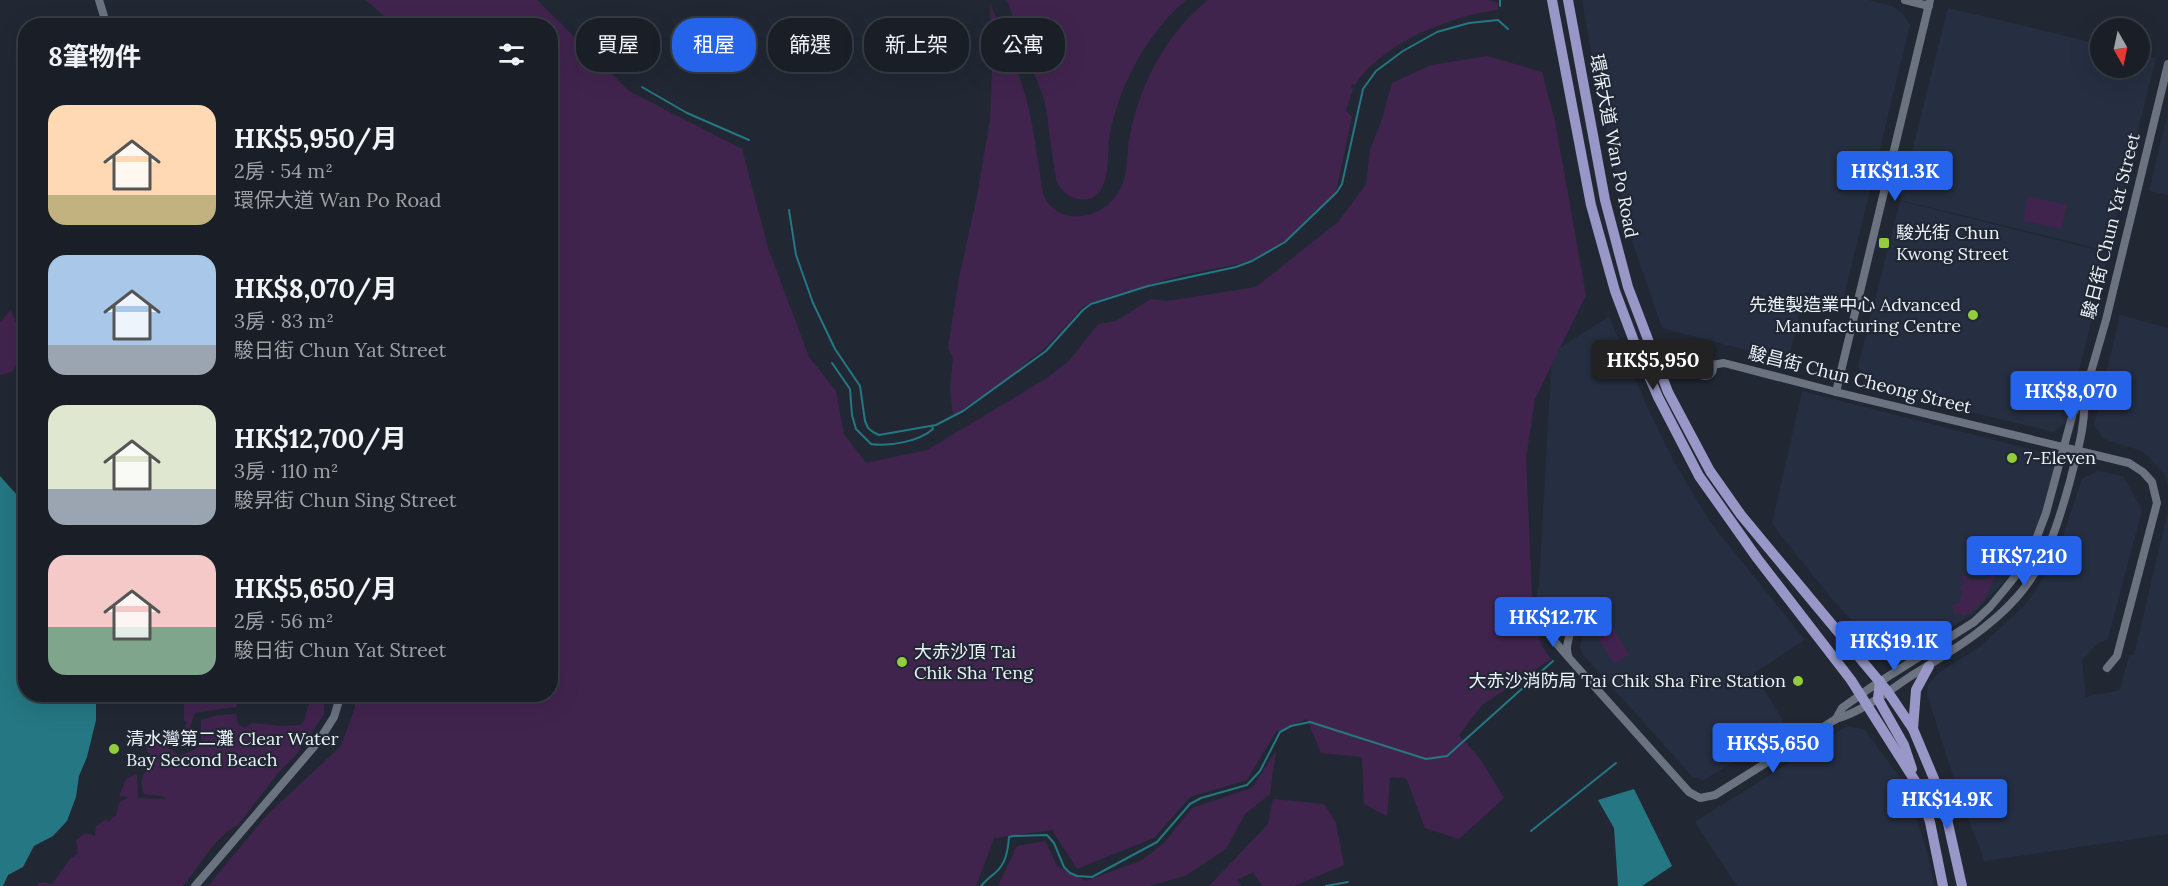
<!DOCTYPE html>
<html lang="zh-TW">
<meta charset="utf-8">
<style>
:root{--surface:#191e27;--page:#22272f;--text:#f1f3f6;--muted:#9fa2a7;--line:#373c44;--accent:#2563eb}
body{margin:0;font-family:Lora,"Noto Sans TC",serif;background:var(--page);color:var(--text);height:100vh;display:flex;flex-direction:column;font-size:22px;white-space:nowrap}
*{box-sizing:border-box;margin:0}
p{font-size:20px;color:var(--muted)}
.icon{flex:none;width:33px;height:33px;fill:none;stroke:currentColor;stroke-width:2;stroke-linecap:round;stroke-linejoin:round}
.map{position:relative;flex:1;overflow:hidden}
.panel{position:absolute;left:18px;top:18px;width:540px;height:684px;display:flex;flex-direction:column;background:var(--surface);border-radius:24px;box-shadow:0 6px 24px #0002,0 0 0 2px var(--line)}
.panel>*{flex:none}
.banner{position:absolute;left:576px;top:18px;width:570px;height:54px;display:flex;gap:12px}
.needle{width:39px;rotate:171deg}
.tools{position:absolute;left:2090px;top:18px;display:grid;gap:12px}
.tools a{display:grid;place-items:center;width:60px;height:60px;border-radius:50%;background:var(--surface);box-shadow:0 6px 24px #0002,0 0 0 2px var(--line);font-size:30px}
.price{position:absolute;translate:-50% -51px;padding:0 14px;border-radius:6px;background:var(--accent);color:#fff;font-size:20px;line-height:39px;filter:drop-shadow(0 2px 3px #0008)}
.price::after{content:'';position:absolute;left:50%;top:36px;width:18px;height:14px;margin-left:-9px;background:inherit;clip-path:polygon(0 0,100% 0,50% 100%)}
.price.on{background:#222;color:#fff}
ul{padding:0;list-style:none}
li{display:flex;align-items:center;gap:18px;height:150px;padding:0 30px}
li span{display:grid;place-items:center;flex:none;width:168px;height:120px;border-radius:18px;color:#555}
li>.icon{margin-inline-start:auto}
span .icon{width:72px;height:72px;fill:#fffc;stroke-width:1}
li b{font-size:26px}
h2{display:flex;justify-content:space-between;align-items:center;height:72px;padding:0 30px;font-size:26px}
.chip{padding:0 21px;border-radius:24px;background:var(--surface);box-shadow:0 6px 24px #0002,0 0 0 2px var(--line);font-size:21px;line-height:54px}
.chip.on{background:var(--accent);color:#fff}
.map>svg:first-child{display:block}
.built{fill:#252f41}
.green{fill:#41244e}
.water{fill:#247783}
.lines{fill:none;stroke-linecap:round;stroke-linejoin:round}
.stream{stroke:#247783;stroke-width:2}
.minor{stroke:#6b7381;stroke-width:8}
.major{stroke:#9897c8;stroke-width:10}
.poi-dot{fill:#93cd3e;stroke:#212834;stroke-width:2}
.labels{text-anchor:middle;stroke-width:4.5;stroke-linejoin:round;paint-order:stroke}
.street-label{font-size:18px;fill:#ecf1f9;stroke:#212834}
.poi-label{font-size:18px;fill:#ecf1f9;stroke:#212834;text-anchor:start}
</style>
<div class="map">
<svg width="2168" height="886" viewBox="0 0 2168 886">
<rect width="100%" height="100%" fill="#212834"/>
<g class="built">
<polygon points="1582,0 1869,0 1892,6 1903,14 1910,25 1843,301 1805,292 1788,361 1662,328 1630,235 1600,104"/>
<polygon points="1948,8 2100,44 2100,68 2139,68 2139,54 2156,58 2108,251 1900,200"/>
<polygon points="2168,113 2168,195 2149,191"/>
<polygon points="1900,201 2108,253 2066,423 2054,432 1869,388 1858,366"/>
<polygon points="2120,315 2168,328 2168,484 2165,476 2148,456 2139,450 2104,439 2094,425"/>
<polygon points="1609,316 1645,402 1672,458 1710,522 1805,640 1754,673 1788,729 1704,780 1692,776 1584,656 1580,648 1583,633 1583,624 1573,610 1564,605 1534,605 1539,584 1552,353"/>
<polygon points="1802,391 2050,454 2055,467 2037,530 2028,549 2022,557 2003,553 1998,570 2011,574 1973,614 1901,658 1884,656 1833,600 1772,524"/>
<polygon points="2097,471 2123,476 2142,510 2108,639 2098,643 2082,661 2086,697 2120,690 2129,655 2134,655 2168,511 2168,834 1984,861 1980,848 1966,815 1936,723 1927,694 1928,685 1940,672 1981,646 2024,606 2040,583 2060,545 2082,479"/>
<polygon points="1847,726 1864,729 1901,779 1912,804 1928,855 1934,886 1737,886 1695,822"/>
</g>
<g class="green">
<polygon points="366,0 537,0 629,91 742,149 768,248 809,357 836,391 844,434 866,463 927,450 1047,378 1069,361 1098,324 1116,321 1151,299 1167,301 1256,287 1338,222 1366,184 1370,150 1382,119 1392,83 1431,65 1487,56 1542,72 1555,121 1586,295 1535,399 1526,458 1533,619 1542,646 1551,659 1482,705 1459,735 1481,760 1504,798 1459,839 1425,828 1406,778 1390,777 1387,816 1364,804 1362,757 1321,753 1307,719 1276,732 1247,780 1190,797 1154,838 1077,869 1052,830 994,838 976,886 208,886 267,815 341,746 355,707 353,695 550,694 550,325 558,325 550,316 550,26 394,25"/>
<path d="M1007 0H1186C1148 32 1119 85 1110 134 1107 150 1110 173 1102 188 1091 209 1063 199 1056 180L1045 102Z"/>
<path d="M1208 0H1488L1498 3V10C1453 15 1380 44 1355 85L1352 84 1351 88 1353 89 1346 110 1352 117 1336 192 1286 240 1252 260 1239 264 1182 275 1098 300 1084 306 1046 347 1007 379 953 416 950 388 953 358 948 348 959 278 977 196 990 120 992 72 990 3C1003 35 1022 77 1029 110 1034 131 1036 152 1040 173 1041 180 1041 189 1044 196 1058 227 1102 220 1118 193 1129 177 1126 154 1130 135 1141 82 1166 34 1208 0Z"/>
<polygon points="2028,196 2067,205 2061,229 2023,220"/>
<polygon points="11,310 19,331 25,328 25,350 12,372 0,375 0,322"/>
<polygon points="1991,573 1995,576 1985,599 1974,610 1964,616 1958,613 1954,614 1952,605 1959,603 1962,592 1959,585 1963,586 1964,582 1960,577 1961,575 1966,576 1967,579 1986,580"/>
<polygon points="1611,624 1629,655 1614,664 1595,633"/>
<polygon points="184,695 229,695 237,704 236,707 195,713 186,739 182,733 187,722 184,720"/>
<path d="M318 695H328L324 701V715L295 756 278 773 238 825C217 834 198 868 183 886H38V883L46 882V883L52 884 70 859 78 853 76 840 86 833 95 836 96 826 106 819 108 822 116 815 119 803 129 797 119 796 126 779 137 774 138 798 166 799 162 796 144 794C138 779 144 772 154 761L146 748 149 737C159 746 170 747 180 756L198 748 201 740V720L217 715 236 714 238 724 245 728 252 723 284 726 300 725 304 721 308 706Z"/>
<polygon points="1276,751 1270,794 1245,814 1226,849 1185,876 1149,886 998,886 1017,846 1045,841 1057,866 1086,881 1142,860 1164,843 1192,808 1252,788"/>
<polygon points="1273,799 1324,804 1336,823 1344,865 1294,886 1262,886 1253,872 1237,880 1241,886 1209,886 1268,824"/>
</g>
<g class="water">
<polygon points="0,476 25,504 26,694 96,695 96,720 87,757 79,776 76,797 67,821 53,836 34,846 23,867 8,875 3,886 0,886"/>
<polygon points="1634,789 1672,866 1642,886 1618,886 1614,828 1598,800"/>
</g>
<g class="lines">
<g class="stream">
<polyline points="1500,0 1500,6"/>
<polyline points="642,87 687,113 749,140"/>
<polyline points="789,210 796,255 813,303 835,349 860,386 865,421 868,428 873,432 879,435 936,425 963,411 1046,351 1083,310 1091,304 1148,286 1236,267 1252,261 1285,242 1337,192 1342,184 1363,89 1376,71 1403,51 1437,32 1469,23 1498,20 1508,29"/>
<path d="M832 363 850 389 852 415 856 429 871 444C889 447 920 441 933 429L932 426"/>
<polyline points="1531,831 1616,763"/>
<path d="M981 886C986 880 990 877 995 873 1006 864 1008 850 1009 837L1013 836 1047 835 1054 843 1064 867 1070 873 1077 876 1092 877 1157 842 1190 804 1201 798 1247 785 1260 771 1280 732 1291 726 1310 722 1426 759 1447 756 1553 661"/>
<polyline points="1326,886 1348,882"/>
</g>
<g class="minor">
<polyline points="99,0 107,26"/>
<polyline points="1905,0 1929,6"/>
<circle cx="1705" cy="368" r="8"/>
<polyline points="1712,365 1724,363 1836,392 2129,463 2143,472 2152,482 2157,503 2117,656 2107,668"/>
<polyline points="1836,392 1930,0"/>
<path d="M1569 658C1563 644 1572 639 1570 625L1565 620 1558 619 1549 626 1550 636 1569 658 1689 792 1700 798 1715 795 1836 719C1863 711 1887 692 1911 676 1948 653 1988 630 2017 597 2046 565 2059 521 2070 481 2077 453 2086 425 2084 396"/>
<polyline points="1836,719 1842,708 1870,688 1974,622 1990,607 2005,589 2020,570 2035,542 2046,513 2073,413 2084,396 2106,320 2168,64"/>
<polyline points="195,886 318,742 334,717 341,694"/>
</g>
<g class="major">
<polyline points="1552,0 1591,205 1615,291 1635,344 1658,397 1699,476 1757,558 1851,680 1917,784 1930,822 1943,886"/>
<polyline points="1568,0 1605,200 1628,287 1668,392 1710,471 1741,515 1888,692 1913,729 1937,786 1947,819 1962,886"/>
<polyline points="1880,681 1878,699 1904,745 1912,769"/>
<polyline points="1913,729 1916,690 1929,666"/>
</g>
</g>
<g class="poi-dot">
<rect x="1878" y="237" width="12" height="12" rx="3"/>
<circle cx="1973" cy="315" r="6"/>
<circle cx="2012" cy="458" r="6"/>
<circle cx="902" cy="662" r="6"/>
<circle cx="1798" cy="681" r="6"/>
<circle cx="114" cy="749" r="6"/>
</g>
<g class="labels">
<g class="street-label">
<text transform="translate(1614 146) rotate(79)" y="6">環保大道 Wan Po Road</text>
<text transform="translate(2111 226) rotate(-76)" y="6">駿日街 Chun Yat Street</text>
<text transform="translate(1860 380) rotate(14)" y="6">駿昌街 Chun Cheong Street</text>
</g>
<g class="poi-label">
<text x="1896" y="239">駿光街 Chun<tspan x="1896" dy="21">Kwong Street</tspan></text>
<text x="1961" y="311" text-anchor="end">先進製造業中心 Advanced<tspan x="1961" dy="21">Manufacturing Centre</tspan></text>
<text x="2024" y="464">7-Eleven</text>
<text x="914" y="658">大赤沙頂 Tai<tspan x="914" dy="21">Chik Sha Teng</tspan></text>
<text x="1786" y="687" text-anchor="end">大赤沙消防局 Tai Chik Sha Fire Station</text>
<text x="126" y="745">清水灣第二灘 Clear Water<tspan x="126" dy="21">Bay Second Beach</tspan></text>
</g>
</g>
</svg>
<div class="tools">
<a><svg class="needle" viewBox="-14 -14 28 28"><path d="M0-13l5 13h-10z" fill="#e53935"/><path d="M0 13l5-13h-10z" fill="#9fa2a7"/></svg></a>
</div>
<b class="price" style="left:1895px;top:202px">HK$11.3K</b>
<b class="price on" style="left:1653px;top:391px">HK$5,950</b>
<b class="price" style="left:2071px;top:422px">HK$8,070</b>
<b class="price" style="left:2024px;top:587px">HK$7,210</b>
<b class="price" style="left:1553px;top:648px">HK$12.7K</b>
<b class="price" style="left:1894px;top:672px">HK$19.1K</b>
<b class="price" style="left:1773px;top:774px">HK$5,650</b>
<b class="price" style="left:1947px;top:830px">HK$14.9K</b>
<div class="banner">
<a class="chip">買屋</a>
<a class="chip on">租屋</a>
<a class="chip">篩選</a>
<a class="chip">新上架</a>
<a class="chip">公寓</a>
</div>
<section class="panel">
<h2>8筆物件<svg class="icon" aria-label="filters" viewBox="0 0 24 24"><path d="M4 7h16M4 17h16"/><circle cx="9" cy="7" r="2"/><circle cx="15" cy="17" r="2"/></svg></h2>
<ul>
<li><span style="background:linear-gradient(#ffd9b3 75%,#c2b280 0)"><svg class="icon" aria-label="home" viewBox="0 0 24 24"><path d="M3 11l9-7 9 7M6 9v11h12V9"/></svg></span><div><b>HK$5,950/月</b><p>2房 · 54 m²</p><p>環保大道 Wan Po Road</p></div></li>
<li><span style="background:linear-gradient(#a9c7e8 75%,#9aa5b1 0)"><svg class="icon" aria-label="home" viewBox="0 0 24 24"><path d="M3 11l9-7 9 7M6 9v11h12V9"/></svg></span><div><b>HK$8,070/月</b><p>3房 · 83 m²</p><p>駿日街 Chun Yat Street</p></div></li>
<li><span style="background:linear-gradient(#dfe7d0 70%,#9aa5b1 0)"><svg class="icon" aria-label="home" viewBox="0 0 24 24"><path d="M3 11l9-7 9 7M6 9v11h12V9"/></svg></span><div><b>HK$12,700/月</b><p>3房 · 110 m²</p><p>駿昇街 Chun Sing Street</p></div></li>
<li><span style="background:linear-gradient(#f6c9c9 60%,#7fa58c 0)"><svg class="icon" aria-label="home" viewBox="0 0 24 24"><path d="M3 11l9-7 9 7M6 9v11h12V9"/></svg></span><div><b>HK$5,650/月</b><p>2房 · 56 m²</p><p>駿日街 Chun Yat Street</p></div></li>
</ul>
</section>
</div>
